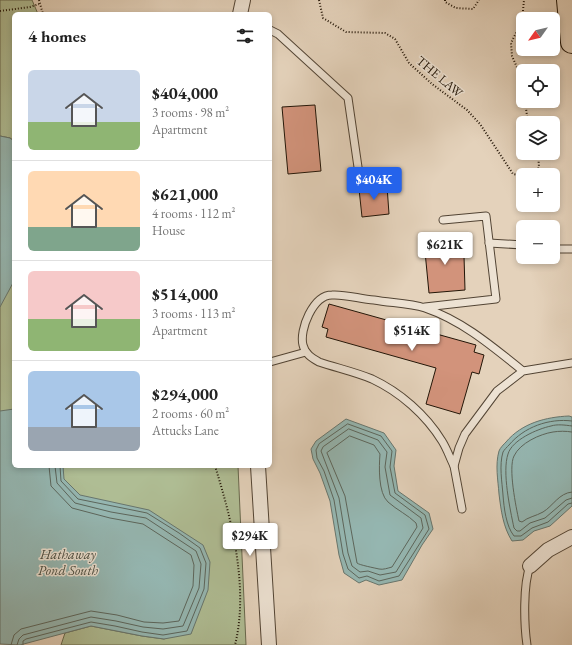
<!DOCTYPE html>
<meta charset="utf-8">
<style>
:root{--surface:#fff;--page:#f6f6f6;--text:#222;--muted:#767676;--line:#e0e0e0;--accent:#2563eb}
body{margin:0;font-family:"EB Garamond",serif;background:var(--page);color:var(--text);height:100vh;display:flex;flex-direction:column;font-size:15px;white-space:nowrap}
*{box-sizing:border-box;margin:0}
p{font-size:13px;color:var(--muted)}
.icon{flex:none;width:22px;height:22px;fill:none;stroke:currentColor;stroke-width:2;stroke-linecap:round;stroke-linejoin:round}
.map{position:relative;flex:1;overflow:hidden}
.details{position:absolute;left:12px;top:12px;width:260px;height:456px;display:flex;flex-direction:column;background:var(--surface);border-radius:6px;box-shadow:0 2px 6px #0003}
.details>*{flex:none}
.needle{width:26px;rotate:236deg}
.buttons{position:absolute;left:516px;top:12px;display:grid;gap:8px}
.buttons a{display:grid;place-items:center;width:44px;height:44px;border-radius:6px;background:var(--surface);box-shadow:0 2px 6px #0003;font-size:20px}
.price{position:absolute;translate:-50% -34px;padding:0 9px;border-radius:4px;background:#fff;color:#222;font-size:13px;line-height:26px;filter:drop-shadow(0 1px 2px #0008)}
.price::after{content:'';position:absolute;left:50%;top:24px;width:12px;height:9px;margin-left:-6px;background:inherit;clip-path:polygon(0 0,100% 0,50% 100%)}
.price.current{background:var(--accent);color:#fff}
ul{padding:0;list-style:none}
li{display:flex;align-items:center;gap:12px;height:100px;padding:0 16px}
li+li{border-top:1px solid var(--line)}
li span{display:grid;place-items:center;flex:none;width:112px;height:80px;border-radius:6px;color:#555}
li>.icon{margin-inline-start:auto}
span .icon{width:48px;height:48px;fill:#fffc;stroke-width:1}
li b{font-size:17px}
h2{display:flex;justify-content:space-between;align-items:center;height:48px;padding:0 16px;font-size:17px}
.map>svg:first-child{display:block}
.green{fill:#afbd94;stroke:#68694e}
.water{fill:#95b7b2;stroke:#67766e}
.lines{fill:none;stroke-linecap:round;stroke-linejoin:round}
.shore{stroke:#5c665c;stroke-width:1}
.building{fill:#d2937b;stroke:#221507}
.service-casing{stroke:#524434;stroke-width:9}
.minor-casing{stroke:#524434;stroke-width:16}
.primary-casing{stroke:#221507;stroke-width:24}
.path{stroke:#221507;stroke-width:2;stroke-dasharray:1 2;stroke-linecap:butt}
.service{stroke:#ede2d3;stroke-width:7}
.minor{stroke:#ede2d3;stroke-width:14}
.primary{stroke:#e4d2bb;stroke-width:22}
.labels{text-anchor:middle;stroke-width:3;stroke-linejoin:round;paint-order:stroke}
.street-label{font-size:13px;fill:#221507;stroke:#ede2d3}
.water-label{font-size:14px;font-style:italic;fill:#4a4e43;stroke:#ede2d3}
</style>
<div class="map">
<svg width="572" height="645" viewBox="0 0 572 645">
<rect width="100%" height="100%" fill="#e4d2bb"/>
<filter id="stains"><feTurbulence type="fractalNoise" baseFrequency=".005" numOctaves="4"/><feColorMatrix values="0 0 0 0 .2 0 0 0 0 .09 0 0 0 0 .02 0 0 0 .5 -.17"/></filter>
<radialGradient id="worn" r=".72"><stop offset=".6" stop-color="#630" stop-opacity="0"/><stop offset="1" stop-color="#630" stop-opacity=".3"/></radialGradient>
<g class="green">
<polygon points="0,0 32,0 38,14 14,14 14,141 10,138 0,136"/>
<polygon points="14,277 14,425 0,420 0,298"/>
<polygon points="43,466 238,466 246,645 61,645 65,633 91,626 142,636 164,639 176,634 108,513 40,474"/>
</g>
<g class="water">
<polygon points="0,136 10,138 14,141 14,281 0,307"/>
<polygon points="14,409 14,466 63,466 64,479 80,495 149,510 203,545 210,562 208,590 191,634 164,639 142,636 91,626 20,645 0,644 0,411"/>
<path d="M569 416 572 417V506L550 526 534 531 523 540 512 541C503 527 501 510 499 494 498 480 495 465 499 451 500 448 504 444 506 442 522 423 546 417 569 416Z"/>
<polygon points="346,419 384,433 396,450 394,466 398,491 429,513 433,529 422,545 402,580 379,585 366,580 359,583 344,573 339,555 330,501 320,473 313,459 311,449 316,441"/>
</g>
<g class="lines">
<g class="shore">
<path d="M572 421C549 418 524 427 509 445 507 447 504 450 503 452 499 465 502 482 503 495 504 508 506 526 514 536H521L532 528 548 522 568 504 572 503"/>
<polygon points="348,424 381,436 392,451 390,467 395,493 425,515 429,529 399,576 379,581 367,576 359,578 348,569 343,554 334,500 324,471 317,458 316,450 319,444"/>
<path d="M572 426C565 425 557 424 551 426 537 429 512 440 508 454 502 472 510 509 514 528L517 531H520L530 523 545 518 566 500 572 498"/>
<polygon points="349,429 378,440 387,452 385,467 390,495 421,518 423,528 396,572 380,575 368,571 360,572 352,566 348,553 339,498 321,451 323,447"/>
<path d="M572 432C566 431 559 431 553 432 540 434 520 443 514 456 508 468 516 507 519 521L522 522C528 517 536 516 543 512 553 506 559 493 572 492"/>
<path d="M350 436 374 445 380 454C379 466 378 493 388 502 397 510 408 515 416 523L417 527 392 567C388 568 383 570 379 569 375 568 359 565 357 563L345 496 327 453Z"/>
<polyline points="11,645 14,635 21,629 91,611 117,615 144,622 163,623 179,621 193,586 194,565 191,555 143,524 110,518 72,508 51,486 49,466"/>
<polyline points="17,645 19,639 23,635 91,617 116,621 143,627 163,629 183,626 199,588 201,564 196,551 146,518 111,512 75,503 57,483 55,466"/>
<polyline points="23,645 23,641 26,639 91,622 115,626 142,632 163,635 187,631 204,589 206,563 200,548 179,533 147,513 78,499 61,481 60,466"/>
</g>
</g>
<g class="building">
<polygon points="315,105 321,171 288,174 282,107"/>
<polygon points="387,186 389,214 362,217 359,189"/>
<polygon points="460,239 461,256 464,256 465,290 429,293 424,241"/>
<polygon points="329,304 476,345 474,352 484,355 479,374 472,372 460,414 426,404 436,368 326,337 328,329 322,327"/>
</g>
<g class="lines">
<defs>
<g id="service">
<polyline points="270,30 278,34 348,98 359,174"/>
<polyline points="489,243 523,245"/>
<polyline points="553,249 572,249"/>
<polyline points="425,307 496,299 486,216 443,220"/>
<polyline points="270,362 306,352"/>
<path d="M523 371C493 347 463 321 425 308 409 303 390 303 374 300 360 299 345 294 332 295 313 295 299 330 303 345 305 354 312 358 319 362 337 368 355 372 372 379 400 392 426 415 442 441 447 449 450 458 454 466L459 448 465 434 497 391 523 371 572 363"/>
<polyline points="454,466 462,509"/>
<path d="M527 645C524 624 523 585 530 566"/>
</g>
<g id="minor">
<polyline points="240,14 243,0"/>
<polyline points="258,466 269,645"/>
<polyline points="530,566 548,550 572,537"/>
</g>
<polyline id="primary" points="568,0 572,42"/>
</defs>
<use href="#service" class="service-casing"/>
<use href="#minor" class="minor-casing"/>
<use href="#primary" class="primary-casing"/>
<g class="path">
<polyline points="39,0 43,14"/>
<polyline points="319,0 323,18 346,32 385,33 395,39 409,63 432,84 467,110 480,124 513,174 523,176"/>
<polyline points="445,0 445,2 456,8 473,9 479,0"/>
<polyline points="0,11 30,7 39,4"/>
<polyline points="523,81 512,56 511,43 522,21 524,0"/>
<polyline points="525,101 528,123"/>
<polyline points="533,175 536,174 539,167 538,153"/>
<path d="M215 466C232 520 249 589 235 645"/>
</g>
<use href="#service" class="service"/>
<use href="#minor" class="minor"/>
<use href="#primary" class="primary"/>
</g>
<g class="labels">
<g class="street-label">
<text transform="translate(440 76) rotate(40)" y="5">THE LAW</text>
</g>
<g class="water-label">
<text x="68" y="559">Hathaway<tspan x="68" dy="16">Pond South</tspan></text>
</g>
</g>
<rect width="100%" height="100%" filter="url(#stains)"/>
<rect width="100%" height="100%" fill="url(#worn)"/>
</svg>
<div class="buttons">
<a><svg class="needle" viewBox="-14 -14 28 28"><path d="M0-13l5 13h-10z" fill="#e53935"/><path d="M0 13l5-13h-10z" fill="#767676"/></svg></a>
<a><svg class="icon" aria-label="locate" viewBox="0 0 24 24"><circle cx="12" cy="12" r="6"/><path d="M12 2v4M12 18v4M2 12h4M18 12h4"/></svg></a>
<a><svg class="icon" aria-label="layers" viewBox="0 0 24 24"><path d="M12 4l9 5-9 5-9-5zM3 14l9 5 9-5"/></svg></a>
<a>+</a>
<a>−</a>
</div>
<b class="price current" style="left:374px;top:201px">$404K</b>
<b class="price" style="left:445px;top:266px">$621K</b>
<b class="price" style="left:412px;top:352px">$514K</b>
<b class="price" style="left:250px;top:557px">$294K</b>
<section class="details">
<h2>4 homes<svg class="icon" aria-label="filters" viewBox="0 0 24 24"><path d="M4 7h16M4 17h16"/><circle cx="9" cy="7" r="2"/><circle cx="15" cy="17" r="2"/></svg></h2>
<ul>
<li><span style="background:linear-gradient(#c9d6e8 65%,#8fb573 0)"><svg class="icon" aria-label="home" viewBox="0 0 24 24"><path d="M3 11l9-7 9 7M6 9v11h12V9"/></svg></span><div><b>$404,000</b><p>3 rooms · 98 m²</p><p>Apartment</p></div></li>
<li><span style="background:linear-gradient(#ffd9b3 70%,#7fa58c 0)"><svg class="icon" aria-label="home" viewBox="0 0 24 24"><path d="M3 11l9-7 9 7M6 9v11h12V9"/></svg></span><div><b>$621,000</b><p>4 rooms · 112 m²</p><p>House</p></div></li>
<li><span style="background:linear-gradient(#f6c9c9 60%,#8fb573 0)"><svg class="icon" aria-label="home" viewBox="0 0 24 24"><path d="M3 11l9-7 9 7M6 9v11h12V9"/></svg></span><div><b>$514,000</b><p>3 rooms · 113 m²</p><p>Apartment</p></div></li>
<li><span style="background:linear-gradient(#a9c7e8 70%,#9aa5b1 0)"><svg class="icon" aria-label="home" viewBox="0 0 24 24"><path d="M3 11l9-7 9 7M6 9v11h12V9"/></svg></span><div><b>$294,000</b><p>2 rooms · 60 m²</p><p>Attucks Lane</p></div></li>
</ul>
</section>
</div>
